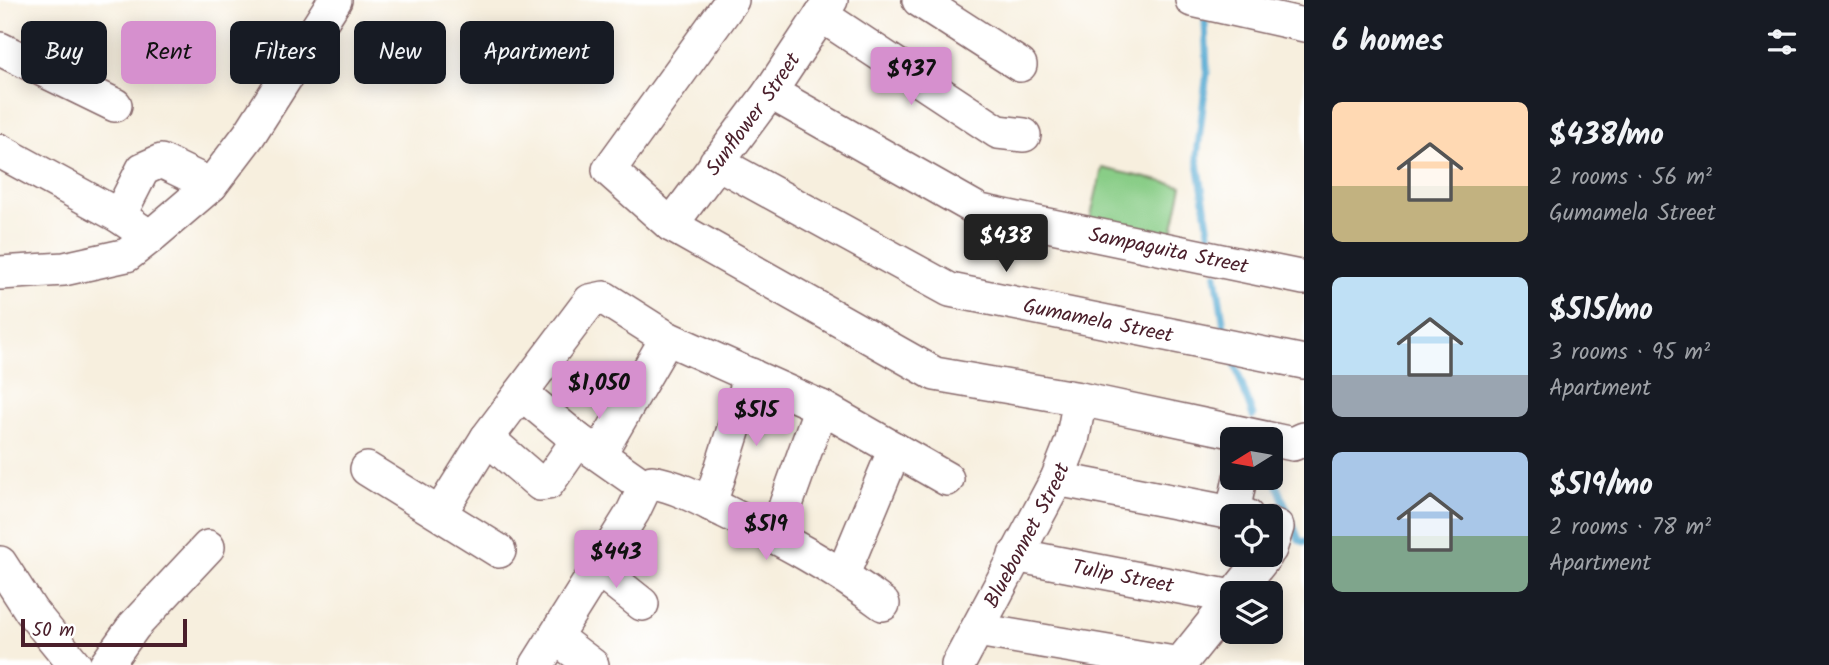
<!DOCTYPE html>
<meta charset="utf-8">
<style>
:root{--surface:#171b24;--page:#20242c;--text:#f1f3f6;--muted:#9ea1a6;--accent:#d690ce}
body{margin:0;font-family:Kalam,sans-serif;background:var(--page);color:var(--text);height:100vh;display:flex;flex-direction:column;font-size:26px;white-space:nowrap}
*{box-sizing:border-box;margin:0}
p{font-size:23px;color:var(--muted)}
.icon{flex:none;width:38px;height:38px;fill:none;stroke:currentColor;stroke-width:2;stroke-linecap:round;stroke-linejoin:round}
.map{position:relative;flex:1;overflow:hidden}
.sheet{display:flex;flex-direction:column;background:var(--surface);width:525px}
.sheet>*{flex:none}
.top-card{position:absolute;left:21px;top:21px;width:665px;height:63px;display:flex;gap:14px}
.needle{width:46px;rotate:259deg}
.controls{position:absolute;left:1220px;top:427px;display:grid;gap:14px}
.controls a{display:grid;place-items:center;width:63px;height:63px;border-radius:10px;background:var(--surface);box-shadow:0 4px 18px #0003;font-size:35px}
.scale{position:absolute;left:21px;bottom:18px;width:166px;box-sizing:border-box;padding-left:7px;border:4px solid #4a1f2b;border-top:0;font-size:19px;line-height:24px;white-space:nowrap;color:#4a1f2b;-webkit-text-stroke:5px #fff;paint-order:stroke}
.price{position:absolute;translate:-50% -60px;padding:0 16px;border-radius:7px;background:var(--accent);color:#111;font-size:23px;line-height:46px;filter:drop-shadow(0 2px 4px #0008)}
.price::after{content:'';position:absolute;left:50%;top:42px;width:21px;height:16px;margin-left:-10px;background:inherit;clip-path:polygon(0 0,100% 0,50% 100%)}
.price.current{background:#222;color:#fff}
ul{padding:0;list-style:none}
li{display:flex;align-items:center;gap:21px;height:175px;padding:0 28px}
li span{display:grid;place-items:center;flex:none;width:196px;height:140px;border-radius:10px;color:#555}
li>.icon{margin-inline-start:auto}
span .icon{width:84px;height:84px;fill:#fffc;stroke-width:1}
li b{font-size:30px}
h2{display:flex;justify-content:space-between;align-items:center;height:84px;padding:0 28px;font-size:30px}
.chip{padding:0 24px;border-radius:10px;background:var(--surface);box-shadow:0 4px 18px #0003;font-size:24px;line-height:63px}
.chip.current{background:var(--accent);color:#111}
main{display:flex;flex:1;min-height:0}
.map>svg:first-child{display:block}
.green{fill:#89cd87;stroke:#6a7659;stroke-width:2}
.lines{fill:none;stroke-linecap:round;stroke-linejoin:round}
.stream{stroke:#57aad2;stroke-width:7}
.minor-casing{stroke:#87686a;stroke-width:36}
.minor{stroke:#fff;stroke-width:33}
.labels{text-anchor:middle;stroke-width:6;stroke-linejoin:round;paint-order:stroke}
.street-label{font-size:21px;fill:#4a1f2b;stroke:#fff}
</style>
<main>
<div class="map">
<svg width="1304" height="665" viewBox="0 0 1304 665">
<rect width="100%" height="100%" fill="#fff"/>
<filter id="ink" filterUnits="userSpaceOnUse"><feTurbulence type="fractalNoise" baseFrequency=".0143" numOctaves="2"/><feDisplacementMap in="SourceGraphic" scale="14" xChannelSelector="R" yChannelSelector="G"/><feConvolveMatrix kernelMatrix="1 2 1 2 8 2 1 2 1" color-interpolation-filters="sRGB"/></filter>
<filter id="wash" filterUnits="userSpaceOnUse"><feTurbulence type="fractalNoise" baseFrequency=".00686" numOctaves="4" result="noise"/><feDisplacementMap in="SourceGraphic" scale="28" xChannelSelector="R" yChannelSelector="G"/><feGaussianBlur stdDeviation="1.57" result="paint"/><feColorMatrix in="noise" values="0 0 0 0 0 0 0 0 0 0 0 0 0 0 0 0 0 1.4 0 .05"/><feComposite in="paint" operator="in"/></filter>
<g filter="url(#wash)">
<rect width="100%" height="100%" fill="#f7efde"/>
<polygon class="green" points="1102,168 1182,186 1170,242 1089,224"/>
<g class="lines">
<g class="stream">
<polyline points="1205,22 1207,72 1197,156 1212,250"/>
<polyline points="1216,275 1225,333"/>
<polyline points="1233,359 1253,416"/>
<polyline points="1270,467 1299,540 1304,542"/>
</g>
</g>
</g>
<g filter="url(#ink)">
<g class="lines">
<defs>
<g id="minor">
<polyline points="732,0 609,170 671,225 935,374 1080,399 1293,444 1304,439"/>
<polyline points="919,0 1020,65"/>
<polyline points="1192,0 1304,25"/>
<polyline points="821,15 998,132 1024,135"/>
<polyline points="0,49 115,105"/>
<path id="s1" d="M770 92 980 211 1304 278"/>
<polyline points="0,151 119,216 150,237"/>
<path id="s2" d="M716 162 950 290 1304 362"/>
<polyline points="119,216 143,169 161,161 211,185"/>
<path id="s3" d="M671 225 770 92 831 0"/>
<polyline points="0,273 64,269 127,255 150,237 211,185 249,135 335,0"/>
<polyline points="667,338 821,407 947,479"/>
<polyline points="521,393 578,440 645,487"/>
<polyline points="487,438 540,484 548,483 578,440"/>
<polyline points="367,469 499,551"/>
<polyline points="1057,479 1247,516"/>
<polyline points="710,504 751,375"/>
<polyline points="1233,512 1240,478"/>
<polyline points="440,513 487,438 590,301 604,298 667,338 600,453"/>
<polyline points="1270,524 1277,527 1270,549"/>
<polyline points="775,535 821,407"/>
<path id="s4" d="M1015 555 1232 597"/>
<polyline points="0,563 31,611 75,665"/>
<polyline points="597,568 642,604"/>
<polyline points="843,574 895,449"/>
<polyline points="1236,593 1266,555"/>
<polyline points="977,630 1180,664"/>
<polyline points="555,637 592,665"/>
<polyline points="106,665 134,626 208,547"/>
<path d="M537 665 633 512 645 487 652 482C677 486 704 501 726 512 781 539 834 567 883 604"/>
<path id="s5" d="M958 665 1057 479 1072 441 1080 399"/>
<polyline points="1179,665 1232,599"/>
</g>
</defs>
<use href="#minor" class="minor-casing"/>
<use href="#minor" class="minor"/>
</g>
</g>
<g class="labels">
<g class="street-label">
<text dy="7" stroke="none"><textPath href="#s3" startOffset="138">Sunflower Street</textPath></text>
<text dy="7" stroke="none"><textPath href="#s1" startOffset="434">Sampaguita Street</textPath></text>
<text dy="7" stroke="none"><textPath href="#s2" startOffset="418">Gumamela Street</textPath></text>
<text dy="7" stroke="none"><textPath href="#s5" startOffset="147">Bluebonnet Street</textPath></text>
<text dy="7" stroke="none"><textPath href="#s4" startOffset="110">Tulip Street</textPath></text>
</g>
</g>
</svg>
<div class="controls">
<a><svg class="needle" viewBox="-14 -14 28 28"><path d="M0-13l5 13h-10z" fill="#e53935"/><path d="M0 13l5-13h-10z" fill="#9ea1a6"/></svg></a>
<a><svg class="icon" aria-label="locate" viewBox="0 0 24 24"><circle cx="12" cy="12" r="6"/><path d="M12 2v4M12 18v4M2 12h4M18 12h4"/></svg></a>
<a><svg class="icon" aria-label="layers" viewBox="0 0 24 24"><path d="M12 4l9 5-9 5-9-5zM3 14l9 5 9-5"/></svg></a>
</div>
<div class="scale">50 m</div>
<b class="price" style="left:911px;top:107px">$937</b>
<b class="price current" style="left:1006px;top:274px">$438</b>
<b class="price" style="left:599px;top:421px">$1,050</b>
<b class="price" style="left:756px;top:448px">$515</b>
<b class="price" style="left:766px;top:562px">$519</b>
<b class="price" style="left:616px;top:590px">$443</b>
<div class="top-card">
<a class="chip">Buy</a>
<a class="chip current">Rent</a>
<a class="chip">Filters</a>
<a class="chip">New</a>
<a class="chip">Apartment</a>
</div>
</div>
<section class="sheet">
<h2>6 homes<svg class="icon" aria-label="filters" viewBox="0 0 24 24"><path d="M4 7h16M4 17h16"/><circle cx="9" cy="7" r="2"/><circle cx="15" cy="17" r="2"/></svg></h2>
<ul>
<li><span style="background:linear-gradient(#ffd9b3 60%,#c2b280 0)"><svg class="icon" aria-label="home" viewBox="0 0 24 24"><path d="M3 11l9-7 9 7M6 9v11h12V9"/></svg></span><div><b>$438/mo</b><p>2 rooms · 56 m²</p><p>Gumamela Street</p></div></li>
<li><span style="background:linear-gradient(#bfe0f5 70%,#9aa5b1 0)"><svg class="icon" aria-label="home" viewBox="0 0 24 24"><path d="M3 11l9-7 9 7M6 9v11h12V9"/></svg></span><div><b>$515/mo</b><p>3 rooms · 95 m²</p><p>Apartment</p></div></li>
<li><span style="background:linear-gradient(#a9c7e8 60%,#7fa58c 0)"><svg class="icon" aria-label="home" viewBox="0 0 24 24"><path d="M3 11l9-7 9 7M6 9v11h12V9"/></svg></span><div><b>$519/mo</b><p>2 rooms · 78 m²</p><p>Apartment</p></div></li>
</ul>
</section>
</main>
